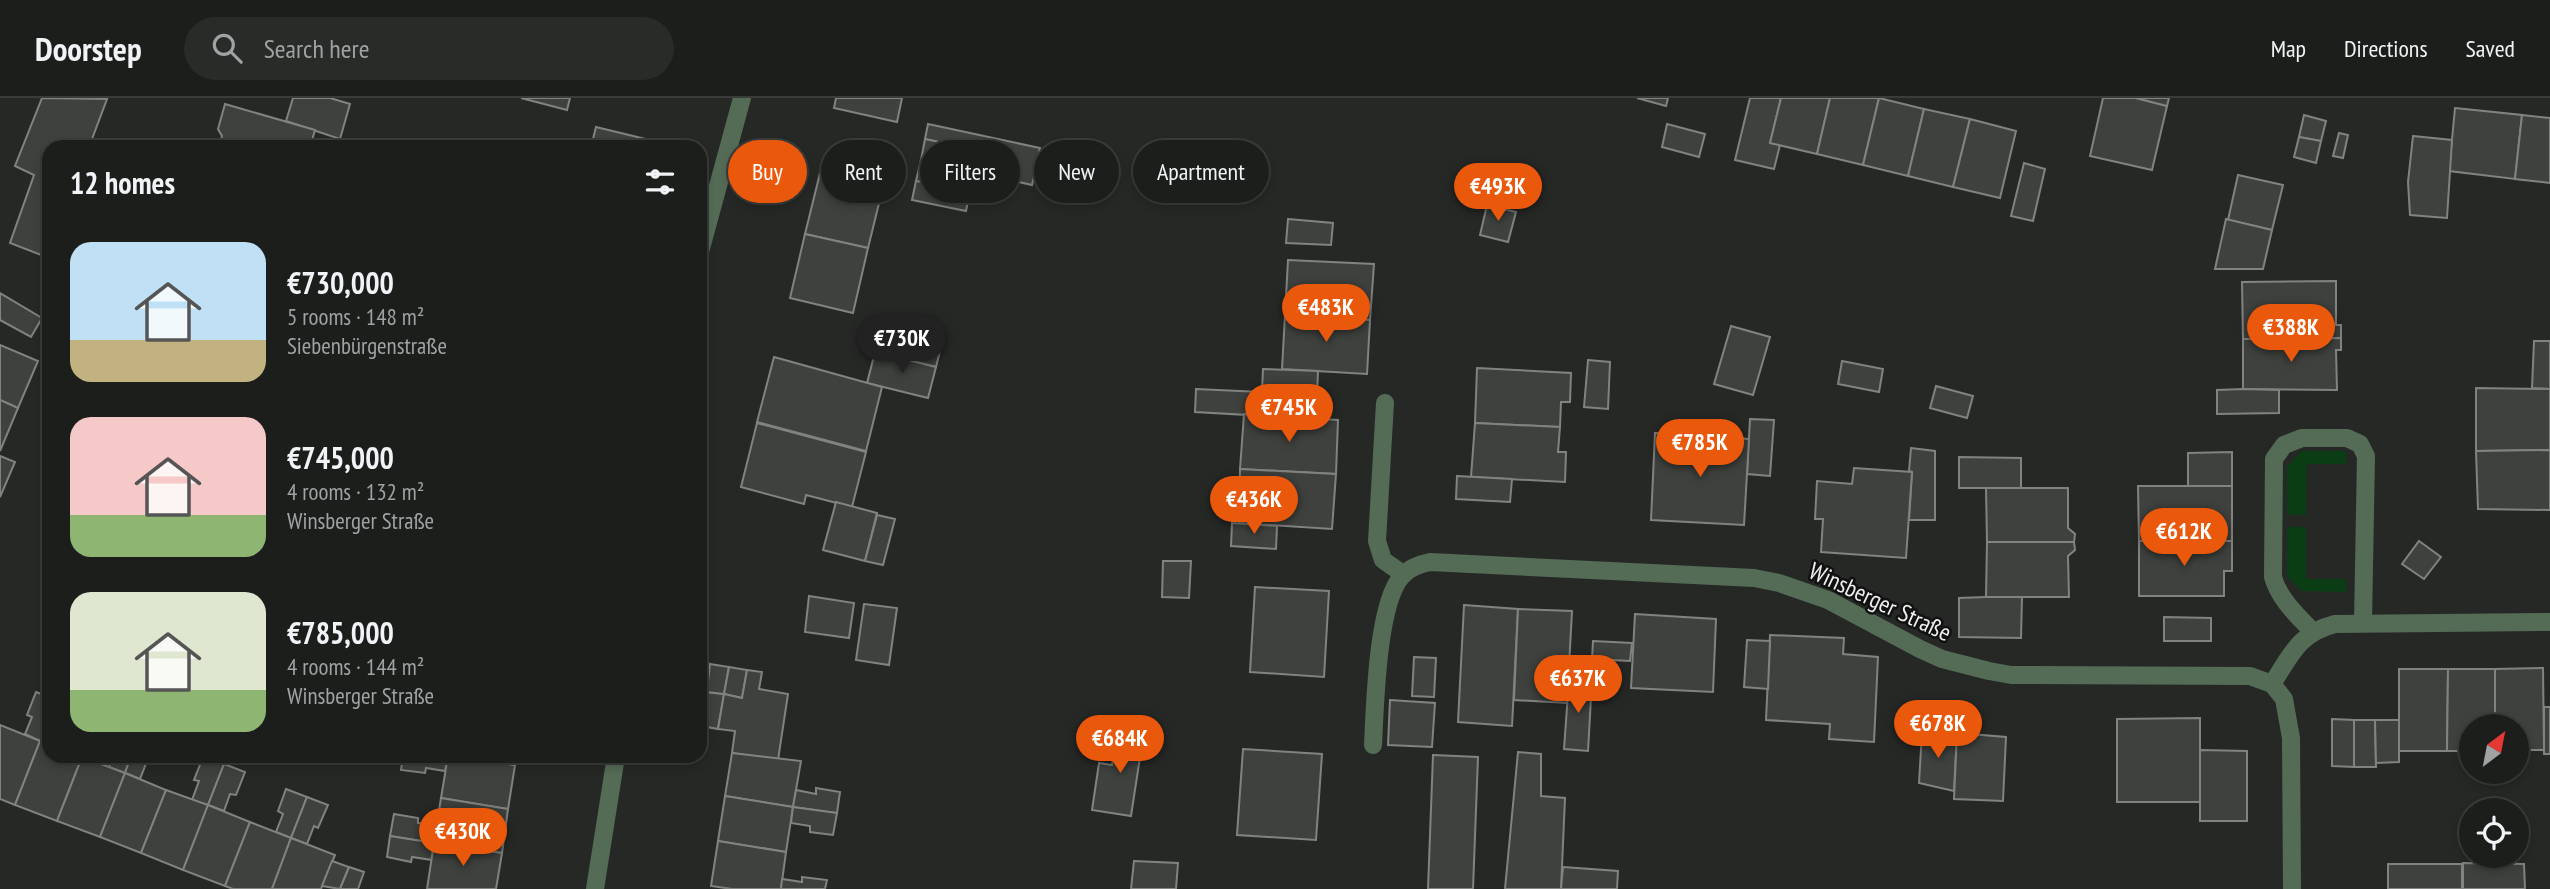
<!DOCTYPE html>
<meta charset="utf-8">
<style>
:root{--surface:#1c1e1c;--page:#292b29;--text:#f1f3f6;--muted:#a0a2a3;--line:#3a3c3b;--accent:#ea580c}
body{margin:0;font-family:"PT Sans Narrow",sans-serif;background:var(--page);color:var(--text);height:100vh;display:flex;flex-direction:column;font-size:26px;white-space:nowrap}
*{box-sizing:border-box;margin:0}
p{font-size:23px;color:var(--muted)}
.icon{flex:none;width:38px;height:38px;fill:none;stroke:currentColor;stroke-width:2;stroke-linecap:round;stroke-linejoin:round}
.map{position:relative;flex:1;overflow:hidden}
.sheet{position:absolute;left:42px;top:42px;width:665px;height:623px;display:flex;flex-direction:column;background:var(--surface);border-radius:21px;box-shadow:0 4px 10px #0003,0 0 0 2px var(--line)}
.sheet>*{flex:none}
.guide{position:absolute;left:728px;top:42px;width:665px;height:63px;display:flex;gap:14px}
.needle{width:46px;rotate:32deg}
.buttons{position:absolute;left:2459px;top:616px;display:grid;gap:14px}
.buttons a{display:grid;place-items:center;width:70px;height:70px;border-radius:50%;background:var(--surface);box-shadow:0 4px 10px #0003,0 0 0 2px var(--line);font-size:35px}
.price{position:absolute;translate:-50% -60px;padding:0 16px;border-radius:24px;background:var(--accent);color:#fff;font-size:23px;line-height:46px;filter:drop-shadow(0 2px 4px #0008)}
.price::after{content:'';position:absolute;left:50%;top:42px;width:21px;height:16px;margin-left:-10px;background:inherit;clip-path:polygon(0 0,100% 0,50% 100%)}
.price.active{background:#222;color:#fff}
ul{padding:0;list-style:none}
li{display:flex;align-items:center;gap:21px;height:175px;padding:0 28px}
li span{display:grid;place-items:center;flex:none;width:196px;height:140px;border-radius:21px;color:#555}
li>.icon{margin-inline-start:auto}
span .icon{width:84px;height:84px;fill:#fffc;stroke-width:1}
li b{font-size:30px}
h2{display:flex;justify-content:space-between;align-items:center;height:84px;padding:0 28px;font-size:30px}
.chip{padding:0 24px;border-radius:32px;background:var(--surface);box-shadow:0 4px 10px #0003,0 0 0 2px var(--line);font-size:24px;line-height:63px}
.chip.active{background:var(--accent);color:#fff}
header{display:flex;align-items:center;gap:42px;box-sizing:border-box;height:98px;padding:0 35px;background:var(--surface);border-bottom:2px solid var(--line)}
header strong{font-size:33px}
nav{display:flex;gap:38px;margin-inline-start:auto;font-size:24px}
.search{width:490px;height:63px;background:var(--page);display:flex;align-items:center;gap:18px;box-sizing:border-box;padding:0 24px;border-radius:38px;color:var(--muted);font-size:26px}
.map>svg:first-child{display:block}
.green{fill:#0b3d15}
.building{fill:#3e413e;stroke:#808380;stroke-width:2}
.lines{fill:none;stroke-linecap:round;stroke-linejoin:round}
.minor{stroke:#546b56;stroke-width:18}
.labels{text-anchor:middle;stroke-width:5;stroke-linejoin:round;paint-order:stroke}
.street-label{font-size:24px;fill:#eeefee;stroke:#101110}
</style>
<header>
<strong>Doorstep</strong>
<div class="search"><svg class="icon" aria-label="search" viewBox="0 0 24 24"><circle cx="10" cy="10" r="6"/><path d="M15 15l6 6"/></svg>Search here</div>
<nav><a>Map</a><a>Directions</a><a>Saved</a></nav>
</header>
<div class="map">
<svg width="2550" height="791" viewBox="0 0 2550 791">
<rect width="100%" height="100%" fill="#262826"/>
<g class="green">
<polygon points="2302,353 2346,353 2346,366 2307,366 2306,417 2287,417 2287,368"/>
<polygon points="2287,429 2306,429 2306,481 2346,481 2346,494 2302,493 2287,479"/>
</g>
<g class="building">
<polygon points="42,0 107,1 89,49 49,49 49,160 10,145 34,77 15,68"/>
<polygon points="293,0 330,0 350,6 340,41 286,23"/>
<polygon points="521,0 570,0 567,12"/>
<polygon points="836,0 902,0 897,24 834,10"/>
<polygon points="1637,0 1668,0 1666,8"/>
<polygon points="1750,0 1781,0 1770,45 1780,47 1774,71 1735,62"/>
<polygon points="1781,0 1830,0 1817,56 1770,45"/>
<polygon points="1830,0 1879,0 1863,67 1817,56"/>
<polygon points="1879,0 1924,11 1908,78 1863,67"/>
<polygon points="2103,0 2136,0 2167,8 2152,72 2090,58"/>
<polygon points="2136,0 2169,0 2167,8"/>
<polygon points="225,6 315,32 310,49 219,49 222,38 218,31"/>
<polygon points="2455,10 2522,17 2515,81 2449,73"/>
<polygon points="1924,11 1970,21 1953,89 1908,78"/>
<polygon points="2304,17 2326,23 2321,43 2299,39"/>
<polygon points="2522,17 2550,20 2550,85 2515,81"/>
<polygon points="1970,21 2016,33 2000,100 1953,89"/>
<polygon points="928,26 1040,50 1032,87 944,67 948,46 925,41"/>
<polygon points="1667,26 1705,36 1699,59 1662,49"/>
<polygon points="596,29 658,44 657,49 591,49"/>
<polygon points="2339,35 2348,37 2343,60 2333,58"/>
<polygon points="2413,38 2452,42 2447,120 2410,117 2408,84"/>
<polygon points="2299,39 2321,43 2316,65 2294,59"/>
<polygon points="925,41 948,46 944,67 921,62"/>
<polygon points="921,62 944,67 939,87 916,83"/>
<polygon points="2024,65 2045,71 2033,123 2011,118"/>
<polygon points="944,67 974,74 966,113 912,102 916,83 939,87"/>
<polygon points="821,71 884,85 868,150 805,136"/>
<polygon points="2238,77 2283,87 2272,132 2228,122"/>
<polygon points="1487,107 1516,114 1508,144 1480,137"/>
<polygon points="1288,121 1333,125 1331,147 1286,145"/>
<polygon points="2226,121 2272,132 2263,171 2215,171"/>
<polygon points="805,136 868,150 853,215 790,200"/>
<polygon points="1288,162 1374,166 1370,222 1285,217"/>
<polygon points="2336,183 2336,227 2341,227 2341,240 2243,241 2242,184"/>
<polygon points="0,195 42,220 31,239 0,222"/>
<polygon points="1285,217 1370,222 1367,276 1282,271"/>
<polygon points="884,221 944,237 936,269 875,254"/>
<polygon points="1731,228 1770,239 1753,297 1714,286"/>
<polygon points="2341,240 2341,252 2336,252 2337,292 2243,291 2243,241"/>
<polygon points="2534,243 2550,243 2550,291 2532,290"/>
<polygon points="0,247 38,263 18,310 0,302"/>
<polygon points="875,254 936,269 928,300 867,285"/>
<polygon points="774,259 882,289 866,353 757,324"/>
<polygon points="1588,262 1610,264 1608,311 1584,309"/>
<polygon points="1842,263 1883,271 1879,294 1838,286"/>
<polygon points="1477,270 1571,275 1570,304 1561,304 1560,329 1475,325"/>
<polygon points="1263,271 1318,273 1317,297 1262,293"/>
<polygon points="1936,288 1973,298 1967,320 1930,310"/>
<polygon points="2476,290 2550,291 2550,352 2476,353"/>
<polygon points="1196,291 1284,295 1283,319 1195,314"/>
<polygon points="2243,291 2279,292 2279,315 2217,316 2217,292"/>
<polygon points="0,302 18,310 0,353"/>
<polygon points="1244,316 1338,322 1336,376 1240,371"/>
<polygon points="1750,321 1774,322 1770,378 1747,376"/>
<polygon points="757,325 866,354 852,409 806,397 804,406 741,389"/>
<polygon points="1475,325 1560,329 1558,354 1566,354 1565,384 1471,379"/>
<polygon points="1655,335 1749,341 1744,427 1651,422"/>
<polygon points="1911,350 1935,353 1935,422 1909,422 1912,374 1909,373"/>
<polygon points="2550,352 2550,412 2478,411 2476,353"/>
<polygon points="2232,354 2232,388 2188,388 2188,355"/>
<polygon points="0,358 15,364 0,399"/>
<polygon points="1959,359 2021,360 2021,390 1959,390"/>
<polygon points="1854,370 1912,374 1906,460 1821,454 1823,421 1815,421 1817,383 1852,386"/>
<polygon points="1240,371 1336,376 1332,431 1239,425"/>
<polygon points="1457,378 1512,381 1510,404 1456,401"/>
<polygon points="2138,388 2232,388 2232,443 2139,443"/>
<polygon points="1986,390 2068,390 2068,430 2075,436 2074,444 1987,444"/>
<polygon points="836,404 877,415 865,463 823,452"/>
<polygon points="877,417 895,421 883,467 865,463"/>
<polygon points="1232,425 1277,428 1276,451 1231,448"/>
<polygon points="2139,443 2232,443 2232,473 2224,473 2224,498 2139,498"/>
<polygon points="2419,443 2441,459 2424,481 2402,466"/>
<polygon points="1987,444 2074,444 2075,452 2068,458 2069,499 1986,499"/>
<polygon points="1163,463 1191,463 1189,500 1162,499"/>
<polygon points="1255,489 1329,493 1324,579 1250,574"/>
<polygon points="809,498 854,505 849,540 805,534"/>
<polygon points="1986,499 2022,499 2021,540 1959,539 1959,500"/>
<polygon points="864,506 897,510 889,567 856,562"/>
<polygon points="1464,507 1518,511 1512,628 1458,624"/>
<polygon points="1518,511 1572,513 1567,605 1514,602"/>
<polygon points="1635,516 1716,521 1713,594 1631,590"/>
<polygon points="2164,519 2211,520 2211,543 2164,543"/>
<polygon points="1770,537 1844,540 1843,556 1878,559 1874,644 1829,641 1830,626 1766,622"/>
<polygon points="1747,542 1770,543 1768,591 1744,589"/>
<polygon points="1593,543 1632,545 1630,563 1592,561"/>
<polygon points="1414,559 1436,560 1434,599 1412,598"/>
<polygon points="700,565 710,566 707,594 724,596 718,631 701,628 700,639"/>
<polygon points="710,566 729,569 724,596 707,594"/>
<polygon points="729,569 747,572 742,600 724,596"/>
<polygon points="2543,570 2544,652 2516,652 2516,628 2495,628 2495,571"/>
<polygon points="2399,571 2448,571 2447,653 2399,653"/>
<polygon points="2448,571 2495,571 2495,628 2471,628 2471,653 2447,653"/>
<polygon points="747,572 762,574 759,591 788,596 778,662 732,655 735,633 718,631 724,596 742,600"/>
<polygon points="1569,581 1592,582 1588,653 1564,651"/>
<polygon points="36,594 49,599 49,621 40,643 25,636 32,619 27,617"/>
<polygon points="1390,602 1435,605 1432,649 1388,647"/>
<rect x="2544" y="609" width="6" height="47"/>
<polygon points="2200,620 2200,704 2117,704 2117,621"/>
<polygon points="2332,621 2354,622 2354,669 2332,668"/>
<polygon points="2354,622 2375,622 2376,669 2354,669"/>
<polygon points="2375,622 2399,622 2399,664 2376,665"/>
<polygon points="0,627 40,643 15,707 0,701"/>
<polygon points="1118,629 1144,633 1131,718 1092,712 1099,665 1112,667"/>
<polygon points="1922,634 1957,635 1954,693 1919,685"/>
<polygon points="1957,635 2006,639 2003,703 1954,701"/>
<polygon points="40,643 49,646 49,658 82,659 57,723 15,707"/>
<polygon points="1243,651 1322,656 1316,742 1237,737"/>
<polygon points="2200,652 2247,653 2247,723 2200,723"/>
<polygon points="1518,654 1541,656 1541,698 1565,700 1561,791 1505,791"/>
<polygon points="732,655 801,663 793,709 725,698"/>
<polygon points="1433,657 1478,659 1473,791 1428,791"/>
<polygon points="113,658 131,658 125,675 109,669"/>
<polygon points="131,658 155,658 152,665 147,663 140,681 125,675"/>
<polygon points="403,658 448,658 445,673 426,670 425,675 401,672"/>
<polygon points="448,658 515,667 508,711 441,700"/>
<polygon points="460,658 517,658 515,667"/>
<polygon points="82,659 125,675 100,739 57,723"/>
<polygon points="203,659 224,666 208,707 192,702 199,683 194,682"/>
<polygon points="224,666 245,674 236,697 230,696 224,713 208,707"/>
<polygon points="125,675 166,692 141,755 100,739"/>
<polygon points="816,690 840,694 837,715 793,709 796,692 816,696"/>
<polygon points="286,691 307,699 291,740 276,734 283,716 278,713"/>
<polygon points="166,692 208,707 183,772 141,755"/>
<polygon points="725,698 793,709 786,754 718,743"/>
<polygon points="307,699 328,707 318,730 314,728 307,746 291,740"/>
<polygon points="441,700 508,711 502,755 434,745"/>
<polygon points="208,707 250,724 225,788 183,772"/>
<polygon points="793,709 837,715 833,737 810,734 810,728 791,725"/>
<polygon points="394,716 418,720 418,725 436,729 434,745 390,738"/>
<polygon points="250,724 291,740 272,791 233,791 225,788"/>
<polygon points="390,738 434,745 432,762 412,759 411,764 387,759"/>
<polygon points="291,740 335,757 321,791 272,791"/>
<polygon points="718,743 786,754 781,791 732,791 711,788"/>
<polygon points="434,745 502,755 496,791 427,791"/>
<polygon points="332,763 349,769 340,791 322,788"/>
<polygon points="1134,763 1178,765 1176,791 1131,791"/>
<polygon points="2463,765 2524,766 2525,791 2463,791"/>
<rect x="2388" y="766" width="74" height="25"/>
<polygon points="349,769 364,774 358,791 340,791"/>
<polygon points="1563,769 1618,773 1617,791 1561,791"/>
<polygon points="802,779 827,782 825,791 781,791 782,781 802,784"/>
</g>
<g class="lines">
<g class="minor">
<polyline points="700,154 742,0"/>
<polyline points="1385,305 1377,443 1383,462 1403,476"/>
<path d="M2312 533C2297 517 2279 501 2273 479L2274 361 2284 347 2302 340H2347L2360 346 2366 358 2363 524"/>
<polyline points="2272,586 2284,601 2291,640 2292,791"/>
<path d="M1373 647C1375 609 1377 505 1402 478 1409 470 1420 466 1430 464L1754 480 1779 485 1828 502 1920 551 1942 561 1989 573 2011 577 2250 578 2272 586C2291 557 2299 535 2335 526L2550 524"/>
<polyline points="595,791 616,658"/>
</g>
</g>
<g class="labels">
<g class="street-label">
<text transform="translate(1880 504) rotate(25)" y="8">Winsberger Straße</text>
</g>
</g>
</svg>
<div class="buttons">
<a><svg class="needle" viewBox="-14 -14 28 28"><path d="M0-13l5 13h-10z" fill="#e53935"/><path d="M0 13l5-13h-10z" fill="#a0a2a3"/></svg></a>
<a><svg class="icon" aria-label="locate" viewBox="0 0 24 24"><circle cx="12" cy="12" r="6"/><path d="M12 2v4M12 18v4M2 12h4M18 12h4"/></svg></a>
</div>
<b class="price" style="left:1498px;top:125px">€493K</b>
<b class="price" style="left:1326px;top:246px">€483K</b>
<b class="price" style="left:2291px;top:266px">€388K</b>
<b class="price active" style="left:902px;top:277px">€730K</b>
<b class="price" style="left:1289px;top:346px">€745K</b>
<b class="price" style="left:1700px;top:381px">€785K</b>
<b class="price" style="left:1254px;top:438px">€436K</b>
<b class="price" style="left:2184px;top:470px">€612K</b>
<b class="price" style="left:1578px;top:617px">€637K</b>
<b class="price" style="left:1938px;top:662px">€678K</b>
<b class="price" style="left:1120px;top:677px">€684K</b>
<b class="price" style="left:463px;top:770px">€430K</b>
<div class="guide">
<a class="chip active">Buy</a>
<a class="chip">Rent</a>
<a class="chip">Filters</a>
<a class="chip">New</a>
<a class="chip">Apartment</a>
</div>
<section class="sheet">
<h2>12 homes<svg class="icon" aria-label="filters" viewBox="0 0 24 24"><path d="M4 7h16M4 17h16"/><circle cx="9" cy="7" r="2"/><circle cx="15" cy="17" r="2"/></svg></h2>
<ul>
<li><span style="background:linear-gradient(#bfe0f5 70%,#c2b280 0)"><svg class="icon" aria-label="home" viewBox="0 0 24 24"><path d="M3 11l9-7 9 7M6 9v11h12V9"/></svg></span><div><b>€730,000</b><p>5 rooms · 148 m²</p><p>Siebenbürgenstraße</p></div></li>
<li><span style="background:linear-gradient(#f6c9c9 70%,#8fb573 0)"><svg class="icon" aria-label="home" viewBox="0 0 24 24"><path d="M3 11l9-7 9 7M6 9v11h12V9"/></svg></span><div><b>€745,000</b><p>4 rooms · 132 m²</p><p>Winsberger Straße</p></div></li>
<li><span style="background:linear-gradient(#dfe7d0 70%,#8fb573 0)"><svg class="icon" aria-label="home" viewBox="0 0 24 24"><path d="M3 11l9-7 9 7M6 9v11h12V9"/></svg></span><div><b>€785,000</b><p>4 rooms · 144 m²</p><p>Winsberger Straße</p></div></li>
</ul>
</section>
</div>
